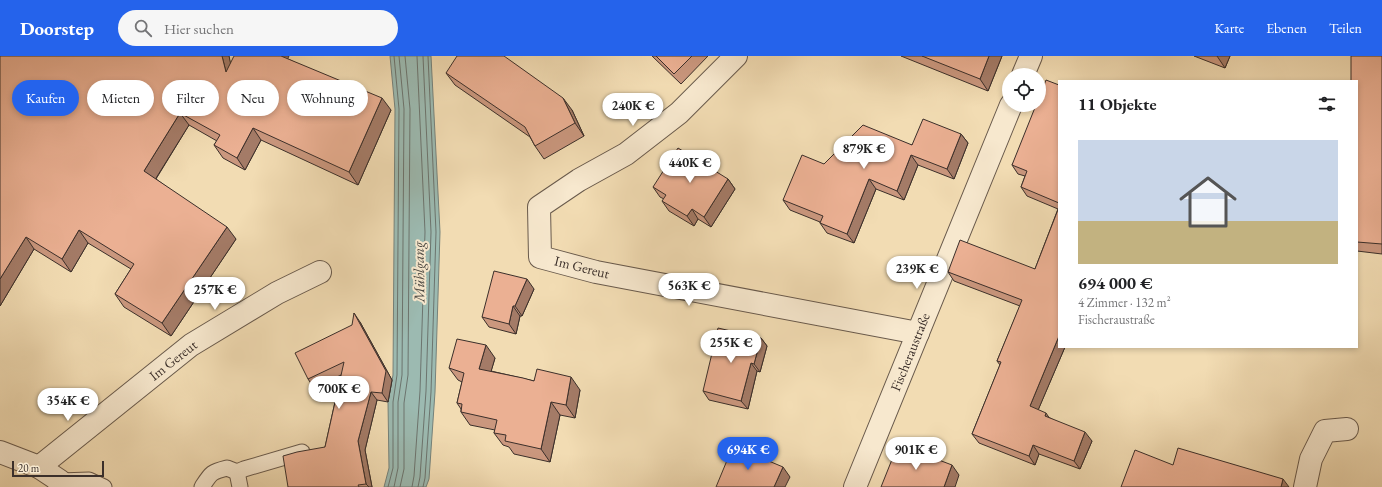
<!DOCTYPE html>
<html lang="de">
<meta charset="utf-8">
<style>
:root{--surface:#fff;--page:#f6f6f6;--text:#202124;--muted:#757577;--line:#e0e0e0;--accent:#2563eb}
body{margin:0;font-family:"EB Garamond",serif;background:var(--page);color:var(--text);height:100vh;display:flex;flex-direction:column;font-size:15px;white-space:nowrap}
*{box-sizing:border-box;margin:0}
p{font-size:13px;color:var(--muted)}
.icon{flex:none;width:22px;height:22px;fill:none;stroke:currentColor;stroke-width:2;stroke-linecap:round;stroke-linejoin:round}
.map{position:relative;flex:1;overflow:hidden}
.side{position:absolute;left:1058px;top:24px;width:300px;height:268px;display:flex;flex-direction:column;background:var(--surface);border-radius:0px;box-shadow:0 2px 6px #0003}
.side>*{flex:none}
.top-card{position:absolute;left:12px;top:24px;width:380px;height:36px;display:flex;gap:8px}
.buttons{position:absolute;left:1002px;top:12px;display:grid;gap:8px}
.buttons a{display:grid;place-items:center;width:44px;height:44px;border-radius:50%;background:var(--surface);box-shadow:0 2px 6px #0003;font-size:20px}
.scale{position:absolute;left:12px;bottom:10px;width:92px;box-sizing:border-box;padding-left:4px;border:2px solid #3b2f2a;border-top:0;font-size:11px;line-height:14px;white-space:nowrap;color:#3b2f2a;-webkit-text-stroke:3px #f7e8ce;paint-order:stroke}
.price{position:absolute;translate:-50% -34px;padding:0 9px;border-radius:14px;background:#fff;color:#222;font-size:13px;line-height:26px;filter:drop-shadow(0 1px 2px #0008)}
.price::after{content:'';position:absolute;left:50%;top:24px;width:12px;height:9px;margin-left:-6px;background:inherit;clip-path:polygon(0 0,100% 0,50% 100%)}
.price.current{background:var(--accent);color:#fff}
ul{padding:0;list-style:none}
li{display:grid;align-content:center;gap:8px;height:212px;padding:0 20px}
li+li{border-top:1px solid var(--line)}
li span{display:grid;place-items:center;height:124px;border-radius:0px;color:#555}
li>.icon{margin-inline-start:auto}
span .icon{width:72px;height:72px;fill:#fffc;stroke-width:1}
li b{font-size:17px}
h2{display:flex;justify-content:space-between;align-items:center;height:48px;padding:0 20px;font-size:17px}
.tag{padding:0 14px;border-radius:18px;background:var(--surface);box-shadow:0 2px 6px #0003;font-size:14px;line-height:36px}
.tag.current{background:var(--accent);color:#fff}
header{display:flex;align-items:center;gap:24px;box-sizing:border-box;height:56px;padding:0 20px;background:var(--accent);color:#fff}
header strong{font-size:19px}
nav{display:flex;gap:22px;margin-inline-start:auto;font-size:14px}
.search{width:280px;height:36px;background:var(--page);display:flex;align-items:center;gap:10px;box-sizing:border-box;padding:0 14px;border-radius:22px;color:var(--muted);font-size:15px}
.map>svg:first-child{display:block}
.water{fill:#9cbab1;stroke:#75827b}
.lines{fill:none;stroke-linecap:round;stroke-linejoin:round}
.shore{stroke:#6c746e;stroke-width:1}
.lane-casing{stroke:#695a4c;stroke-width:17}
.street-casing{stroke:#695a4c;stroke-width:24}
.lane{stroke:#f7e8ce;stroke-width:15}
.street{stroke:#f7e8ce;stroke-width:22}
.wall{fill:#ca977e;stroke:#3b2f2a}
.shaded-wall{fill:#a47b67;stroke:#3b2f2a}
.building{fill:#ebb093;stroke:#3b2f2a}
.labels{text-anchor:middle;stroke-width:4;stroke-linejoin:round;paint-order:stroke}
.street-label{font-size:14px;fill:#3b2f2a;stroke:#f7e8ce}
.water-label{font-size:15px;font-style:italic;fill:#4e4b45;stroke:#f7e8ce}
</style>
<header>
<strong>Doorstep</strong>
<div class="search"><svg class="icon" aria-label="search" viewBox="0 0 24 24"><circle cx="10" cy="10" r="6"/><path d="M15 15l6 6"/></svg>Hier suchen</div>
<nav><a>Karte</a><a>Ebenen</a><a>Teilen</a></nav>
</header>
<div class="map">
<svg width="1382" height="431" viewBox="0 0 1382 431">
<rect width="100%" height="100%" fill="#f2dcb3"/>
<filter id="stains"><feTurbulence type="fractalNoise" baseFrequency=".005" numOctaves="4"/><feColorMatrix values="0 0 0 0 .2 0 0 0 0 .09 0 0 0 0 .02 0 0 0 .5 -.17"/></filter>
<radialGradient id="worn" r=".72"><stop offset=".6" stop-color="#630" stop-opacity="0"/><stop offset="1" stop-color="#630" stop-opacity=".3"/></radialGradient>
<polygon class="water" points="390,0 431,0 440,176 435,336 429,423 426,431 384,431 389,412 388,346 393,319 395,53"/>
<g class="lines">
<g class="shore">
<polyline points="388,431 393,412 393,346 397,319 399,53 394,0"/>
<polyline points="394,431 398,412 398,346 402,319 404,53 399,0"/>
<polyline points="400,431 404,413 404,347 408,319 410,53 405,0"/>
<polyline points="412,431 414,420 420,335 425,176 417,0"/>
<polyline points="418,431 420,421 426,335 431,176 423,0"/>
<polyline points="423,431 425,422 431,336 436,176 428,0"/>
</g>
<defs>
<g id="lane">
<polyline points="237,416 240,431"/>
<polyline points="56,431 60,425 89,424 104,431"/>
<path d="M202 431C211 417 211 416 227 412L237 416 244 413 302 396"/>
</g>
<g id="street">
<polyline points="736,0 679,57 626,98 579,124 539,151 540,201 596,216 918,277"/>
<polyline points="1023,19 1031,0"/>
<polyline points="0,396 39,411 191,289 277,237 320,216"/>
<polyline points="39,411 60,425"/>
<polyline points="855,431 1011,49"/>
<polyline points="1305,431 1311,403 1325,375 1347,373"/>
</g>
</defs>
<use href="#lane" class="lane-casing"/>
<use href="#street" class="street-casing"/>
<use href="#lane" class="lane"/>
<use href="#street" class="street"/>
</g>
<g class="wall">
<polygon points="0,0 229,0 230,7 288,3 391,54 358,129 261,84 245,114 223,102 214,89 217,85 189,69 156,123 236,183 171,280 124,251 115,238 131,213 88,187 71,216 34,193 0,250"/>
<polygon points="652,0 708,0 681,28"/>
<polygon points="901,0 1002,0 988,35"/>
<polygon points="1194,0 1230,0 1225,12"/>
<polygon points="1382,0 1382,198 1357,195 1357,25"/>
<polygon points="446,17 572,54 584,80 544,103 535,90 530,81 455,29"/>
<polygon points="1059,29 1059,291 1065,291 1038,354 1050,362 1092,385 1080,413 1039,398 1035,409 979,387 972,378 1000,309 997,305 1020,250 954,225 948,216 1035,213 1058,153 1027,140 1021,131 1025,120 1018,118 1012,109"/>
<polygon points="961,78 968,87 954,123 918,109 904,144 876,133 854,187 827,177 820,167 820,166 790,154 783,144 824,108"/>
<polygon points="728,123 735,133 711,171 698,163 694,170 669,155 662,145 664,143 660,141 653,131"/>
<polygon points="534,233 522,260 520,260 516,278 489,271 482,261"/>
<polygon points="360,266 392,324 388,346 377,344 365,394 372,431 288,431 325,391 341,319 314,332 308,323"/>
<polygon points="761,282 767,290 760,316 757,315 748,353 709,344 703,335"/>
<polygon points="495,302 491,315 534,325 580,334 575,362 560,359 550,406 514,398 509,391 503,389 494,377 495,374 470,369 461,356 461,353 457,347 462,326 458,324 449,312"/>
</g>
<g class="shaded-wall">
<polygon points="222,0 229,0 235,29 226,16"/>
<polygon points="277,0 289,0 284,10"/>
<polygon points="989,0 1002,0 988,35 980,23"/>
<polygon points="1217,0 1230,0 1225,12"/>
<polygon points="382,42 391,54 358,129 349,116"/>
<polygon points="563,42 572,54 584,80 575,67"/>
<polygon points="180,57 189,69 153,127 144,115"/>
<polygon points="253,72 261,84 245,114 237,102"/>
<polygon points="961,78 968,87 954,123 947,113"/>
<polygon points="911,99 918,109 904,144 897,135"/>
<polygon points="728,123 735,133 711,171 704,161"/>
<polygon points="869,123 876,133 854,187 847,178"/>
<polygon points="692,153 698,163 694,170 687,160"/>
<polygon points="227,171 236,183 171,280 162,267"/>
<polygon points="79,174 88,187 71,216 62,203"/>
<polygon points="26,181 34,193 0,250 0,223"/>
<polygon points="527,223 534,233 522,260 515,250"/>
<polygon points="513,250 520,260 516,278 509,268"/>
<polygon points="354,257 360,266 392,324 388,346 382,337"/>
<polygon points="1059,280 1059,291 1065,291 1036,359 1030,350"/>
<polygon points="761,282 767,290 760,316 754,308"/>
<polygon points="486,289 495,302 488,326 479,313"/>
<polygon points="751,307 757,315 748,353 741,345"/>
<polygon points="571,321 580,334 575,362 566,349"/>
<polygon points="371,336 377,344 365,394 372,431 369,431 366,428 358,385"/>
<polygon points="551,346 560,359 550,406 541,393"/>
<polygon points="1046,357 1052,366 1045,360"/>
<polygon points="1085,376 1092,385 1080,413 1074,405"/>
<polygon points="1033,389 1039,398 1035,409 1029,400"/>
<polygon points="952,409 959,419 955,431 944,431"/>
<polygon points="783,411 790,421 785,431 774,431"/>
<polygon points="1283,423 1289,431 1281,431"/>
</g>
<g class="building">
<polygon points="0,0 222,0 226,16 234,0 281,0 382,42 349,116 253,72 237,102 214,89 220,79 180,57 144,115 227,171 162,267 115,238 134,208 79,174 62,203 26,181 0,223"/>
<polygon points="457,0 504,0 563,42 575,67 535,90 525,71 446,17"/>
<polygon points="656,0 692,0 674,18"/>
<polygon points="922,0 989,0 980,23"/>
<polygon points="1351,0 1382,0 1382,188 1357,186 1357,25 1351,25"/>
<polygon points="1046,24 1059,29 1059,147 1021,131 1027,115 1012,109 1036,49 1039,49 1039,42"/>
<polygon points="923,63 961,78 947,113 911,99 897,135 869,123 847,178 820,167 823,160 783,144 802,99 824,108 863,69 912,89"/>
<polygon points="678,92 728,123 704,161 692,153 687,160 662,145 666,139 653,131"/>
<polygon points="1059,151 1059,280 1030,350 1046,357 1045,360 1085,376 1074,405 1033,389 1029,400 972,378 1001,306 997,305 1022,244 948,216 960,184 1035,213"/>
<polygon points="494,215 527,223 515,250 513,250 509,268 482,261"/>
<polygon points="354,257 386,315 382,337 371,336 358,385 366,428 358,429 359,431 288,431 283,400 297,396 325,391 344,306 308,323 295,297 352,269"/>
<polygon points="718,272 761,282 754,308 751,307 741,345 703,335"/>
<polygon points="457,283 486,289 479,313 523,322 534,325 537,313 571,321 566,349 551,346 541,393 505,385 506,379 494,377 497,364 461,356 462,348 457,347 464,317 449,312"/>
<polygon points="733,390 783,411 774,431 716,431"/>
<polygon points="907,392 952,409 944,431 881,431 895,396 904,400"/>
<polygon points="1178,392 1283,423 1281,431 1121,431 1135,394 1173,409"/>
</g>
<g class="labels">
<g class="street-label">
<text transform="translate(582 211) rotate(14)" y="5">Im Gereut</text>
<text transform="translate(910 296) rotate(-68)" y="5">Fischeraustraße</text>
<text transform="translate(173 304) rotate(-38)" y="5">Im Gereut</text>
</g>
<g class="water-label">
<text transform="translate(419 216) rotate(-91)" y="5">Mühlgang</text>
</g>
</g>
<rect width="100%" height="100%" filter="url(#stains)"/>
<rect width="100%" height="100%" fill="url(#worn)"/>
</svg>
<div class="buttons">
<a><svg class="icon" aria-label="locate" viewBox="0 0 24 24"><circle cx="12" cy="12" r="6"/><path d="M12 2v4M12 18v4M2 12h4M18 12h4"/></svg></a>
</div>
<div class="scale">20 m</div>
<b class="price" style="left:633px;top:71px">240K €</b>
<b class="price" style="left:864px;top:114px">879K €</b>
<b class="price" style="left:690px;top:128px">440K €</b>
<b class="price" style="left:917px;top:234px">239K €</b>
<b class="price" style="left:689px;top:251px">563K €</b>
<b class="price" style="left:215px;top:255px">257K €</b>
<b class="price" style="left:731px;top:308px">255K €</b>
<b class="price" style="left:339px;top:354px">700K €</b>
<b class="price" style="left:68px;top:366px">354K €</b>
<b class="price current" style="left:748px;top:415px">694K €</b>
<b class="price" style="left:916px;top:415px">901K €</b>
<div class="top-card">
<a class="tag current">Kaufen</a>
<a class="tag">Mieten</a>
<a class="tag">Filter</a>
<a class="tag">Neu</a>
<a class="tag">Wohnung</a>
</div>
<section class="side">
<h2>11 Objekte<svg class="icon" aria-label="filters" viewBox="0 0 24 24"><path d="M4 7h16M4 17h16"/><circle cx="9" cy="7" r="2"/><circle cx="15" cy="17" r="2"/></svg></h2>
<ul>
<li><span style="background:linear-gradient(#c9d6e8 65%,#c2b280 0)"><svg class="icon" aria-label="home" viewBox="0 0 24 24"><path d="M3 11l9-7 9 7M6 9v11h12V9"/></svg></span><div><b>694 000 €</b><p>4 Zimmer · 132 m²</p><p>Fischeraustraße</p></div></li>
</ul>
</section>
</div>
